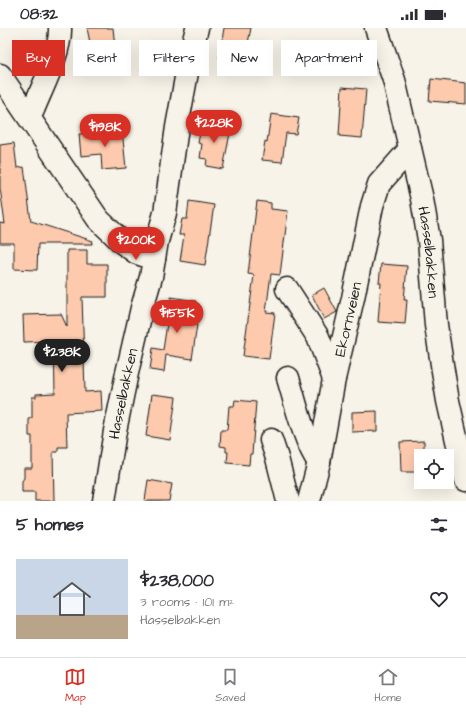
<!DOCTYPE html>
<meta charset="utf-8">
<style>
:root{--surface:#fff;--page:#f7f7f7;--text:#2b2b33;--muted:#7c7c81;--line:#e1e1e2;--accent:#d93025}
body{margin:0;font-family:"Architects Daughter",sans-serif;background:var(--page);color:var(--text);height:100vh;display:flex;flex-direction:column;font-size:15px;white-space:nowrap}
*{box-sizing:border-box;margin:0}
p{font-size:13px;color:var(--muted)}
.icon{flex:none;width:22px;height:22px;fill:none;stroke:currentColor;stroke-width:2;stroke-linecap:round;stroke-linejoin:round}
.map{position:relative;height:473px;overflow:hidden}
.side{display:flex;flex-direction:column;background:var(--surface);flex:1}
.side>*{flex:none}
.top-card{position:absolute;left:12px;top:12px;width:442px;height:36px;display:flex;gap:8px}
.tools{position:absolute;left:414px;top:421px;display:grid;gap:8px}
.tools a{display:grid;place-items:center;width:40px;height:40px;border-radius:0px;background:var(--surface);box-shadow:0 4px 16px #0002;font-size:20px}
.price{position:absolute;translate:-50% -34px;padding:0 9px;border-radius:14px;background:var(--accent);color:#fff;font-size:13px;line-height:26px;filter:drop-shadow(0 1px 2px #0008)}
.price::after{content:'';position:absolute;left:50%;top:24px;width:12px;height:9px;margin-left:-6px;background:inherit;clip-path:polygon(0 0,100% 0,50% 100%)}
.price.selected{background:#222;color:#fff}
ul{padding:0;list-style:none}
li{display:flex;align-items:center;gap:12px;height:100px;padding:0 16px}
li+li{border-top:1px solid var(--line)}
li span{display:grid;place-items:center;flex:none;width:112px;height:80px;border-radius:0px;color:#555}
li>.icon{margin-inline-start:auto}
span .icon{width:48px;height:48px;fill:#fffc;stroke-width:1}
li b{font-size:17px}
h2{display:flex;justify-content:space-between;align-items:center;height:48px;padding:0 16px;font-size:17px}
.tag{padding:0 14px;border-radius:0px;background:var(--surface);box-shadow:0 4px 16px #0002;font-size:14px;line-height:36px}
.tag.selected{background:var(--accent);color:#fff}
.status{display:flex;justify-content:space-between;align-items:center;height:28px;padding:0 20px;background:var(--surface);direction:ltr}
.status svg{height:11px;fill:currentColor}
.menu{display:flex;justify-content:space-around;align-items:center;height:56px;border-top:1px solid var(--line);background:var(--surface);font-size:11px;color:var(--muted)}
.menu a{display:grid;justify-items:center;gap:2px}
.menu .selected{color:var(--accent)}
.map>svg:first-child{display:block}
.building{fill:#fdcaad;stroke:#1c1c1c}
.lines{fill:none;stroke-linecap:round;stroke-linejoin:round}
.minor-casing{stroke:#1c1c1c;stroke-width:25}
.minor{stroke:#f7f3e8;stroke-width:22}
.labels{text-anchor:middle;stroke-width:4;stroke-linejoin:round;paint-order:stroke}
.street-label{font-size:15px;fill:#1c1c1c;stroke:#f7f3e8}
</style>
<div class="status"><b>08:32</b><svg viewBox="0 0 49 12"><path d="M0 12V9h3v3zM5 12V6h3v6zM10 12V3h3v9zM15 12V0h3v12zM26 1h20v11H26zM47 4h2v5h-2z"/></svg></div>
<div class="map">
<svg width="466" height="473" viewBox="0 0 466 473">
<rect width="100%" height="100%" fill="#f7f3e8"/>
<filter id="ink" filterUnits="userSpaceOnUse"><feTurbulence type="fractalNoise" baseFrequency=".025" numOctaves="2"/><feDisplacementMap in="SourceGraphic" scale="8" xChannelSelector="R" yChannelSelector="G"/><feConvolveMatrix kernelMatrix="1 2 1 2 8 2 1 2 1" color-interpolation-filters="sRGB"/></filter>
<g filter="url(#ink)">
<g class="building">
<polygon points="87,0 113,0 116,30 94,34"/>
<polygon points="224,0 251,0 244,35 219,30"/>
<polygon points="431,51 466,55 466,76 429,73"/>
<polygon points="342,59 366,61 362,110 339,108"/>
<polygon points="271,86 299,90 296,106 286,105 282,134 262,132 265,113 267,114"/>
<polygon points="202,94 231,100 223,141 206,138 207,131 200,130 202,116 198,115"/>
<polygon points="122,102 126,140 102,142 101,126 81,128 79,106"/>
<polygon points="14,115 17,140 24,139 31,193 93,213 92,216 38,216 37,242 14,241 14,215 0,215 0,195 5,196 0,160 0,117"/>
<polygon points="189,173 214,177 205,237 180,233 184,207 179,207 182,191 187,191"/>
<polygon points="257,173 271,175 271,181 288,183 280,247 271,246 266,284 275,285 269,331 243,328 254,247 248,246"/>
<polygon points="67,222 87,222 87,236 107,236 107,269 82,269 85,364 101,363 102,383 66,385 67,419 58,419 58,424 53,424 54,473 35,473 35,464 22,464 22,453 24,450 24,440 32,440 32,408 29,408 29,390 32,390 32,369 36,369 36,366 55,365 54,313 24,314 23,287 61,286 67,299"/>
<polygon points="381,236 407,238 404,272 407,272 405,296 378,294 381,255 379,255"/>
<polygon points="324,260 337,284 324,291 312,267"/>
<polygon points="171,269 196,273 193,296 197,297 192,331 166,327 164,344 150,342 153,320 163,322"/>
<polygon points="152,366 176,369 170,412 146,408"/>
<polygon points="235,372 256,374 252,426 250,426 249,437 227,435 228,424 226,424 226,419 220,418 221,402 227,402 229,378 234,378"/>
<polygon points="377,383 377,403 352,404 352,384"/>
<polygon points="424,413 424,428 421,428 421,444 401,444 400,414"/>
<polygon points="148,452 172,456 169,473 145,473"/>
</g>
<g class="lines">
<defs>
<g id="minor">
<path id="s1" d="M376 0 394 52 422 171 429 212 436 297 443 343 448 373 466 452"/>
<polyline points="0,47 98,191 123,215 137,225 154,231"/>
<path d="M29 88 33 82C42 59 61 24 60 0"/>
<polyline points="287,261 318,309 334,351"/>
<path d="M288 350C295 373 305 416 319 434"/>
<polyline points="271,412 277,430 288,473"/>
<path id="s2" d="M104 473 115 403 127 345 142 280 151 249 157 213 165 185 177 99 190 28 197 0"/>
<path id="s3" d="M309 473 319 434 334 351 353 270 372 178 379 156 410 121"/>
</g>
</defs>
<use href="#minor" class="minor-casing"/>
<use href="#minor" class="minor"/>
</g>
</g>
<g class="labels">
<g class="street-label">
<text dy="5" stroke="none"><textPath href="#s1" startOffset="231">Hasselbakken</textPath></text>
<text dy="5" stroke="none"><textPath href="#s3" startOffset="186">Ekornveien</textPath></text>
<text dy="5" stroke="none"><textPath href="#s2" startOffset="109">Hasselbakken</textPath></text>
</g>
</g>
</svg>
<div class="tools">
<a><svg class="icon" aria-label="locate" viewBox="0 0 24 24"><circle cx="12" cy="12" r="6"/><path d="M12 2v4M12 18v4M2 12h4M18 12h4"/></svg></a>
</div>
<b class="price" style="left:214px;top:116px">$228K</b>
<b class="price" style="left:105px;top:120px">$198K</b>
<b class="price" style="left:136px;top:233px">$200K</b>
<b class="price" style="left:177px;top:306px">$155K</b>
<b class="price selected" style="left:62px;top:345px">$238K</b>
<div class="top-card">
<a class="tag selected">Buy</a>
<a class="tag">Rent</a>
<a class="tag">Filters</a>
<a class="tag">New</a>
<a class="tag">Apartment</a>
</div>
</div>
<section class="side">
<h2>5 homes<svg class="icon" aria-label="filters" viewBox="0 0 24 24"><path d="M4 7h16M4 17h16"/><circle cx="9" cy="7" r="2"/><circle cx="15" cy="17" r="2"/></svg></h2>
<ul>
<li><span style="background:linear-gradient(#c9d6e8 70%,#b9a48a 0)"><svg class="icon" aria-label="home" viewBox="0 0 24 24"><path d="M3 11l9-7 9 7M6 9v11h12V9"/></svg></span><div><b>$238,000</b><p>3 rooms · 101 m²</p><p>Hasselbakken</p></div><svg class="icon" aria-label="heart" viewBox="0 0 24 24"><path d="M12 20l-8-8c-3-5 5-10 8-4 3-6 11-1 8 4z"/></svg></li>
</ul>
</section>
<nav class="menu">
<a class="selected"><svg class="icon" aria-label="map" viewBox="0 0 24 24"><path d="M3 6l6-2 6 2 6-2v14l-6 2-6-2-6 2zM9 4v14M15 6v14"/></svg>Map</a>
<a><svg class="icon" aria-label="saved" viewBox="0 0 24 24"><path d="M7 4h10v16l-5-4-5 4z"/></svg>Saved</a>
<a><svg class="icon" aria-label="home" viewBox="0 0 24 24"><path d="M3 11l9-7 9 7M6 9v11h12V9"/></svg>Home</a>
</nav>
